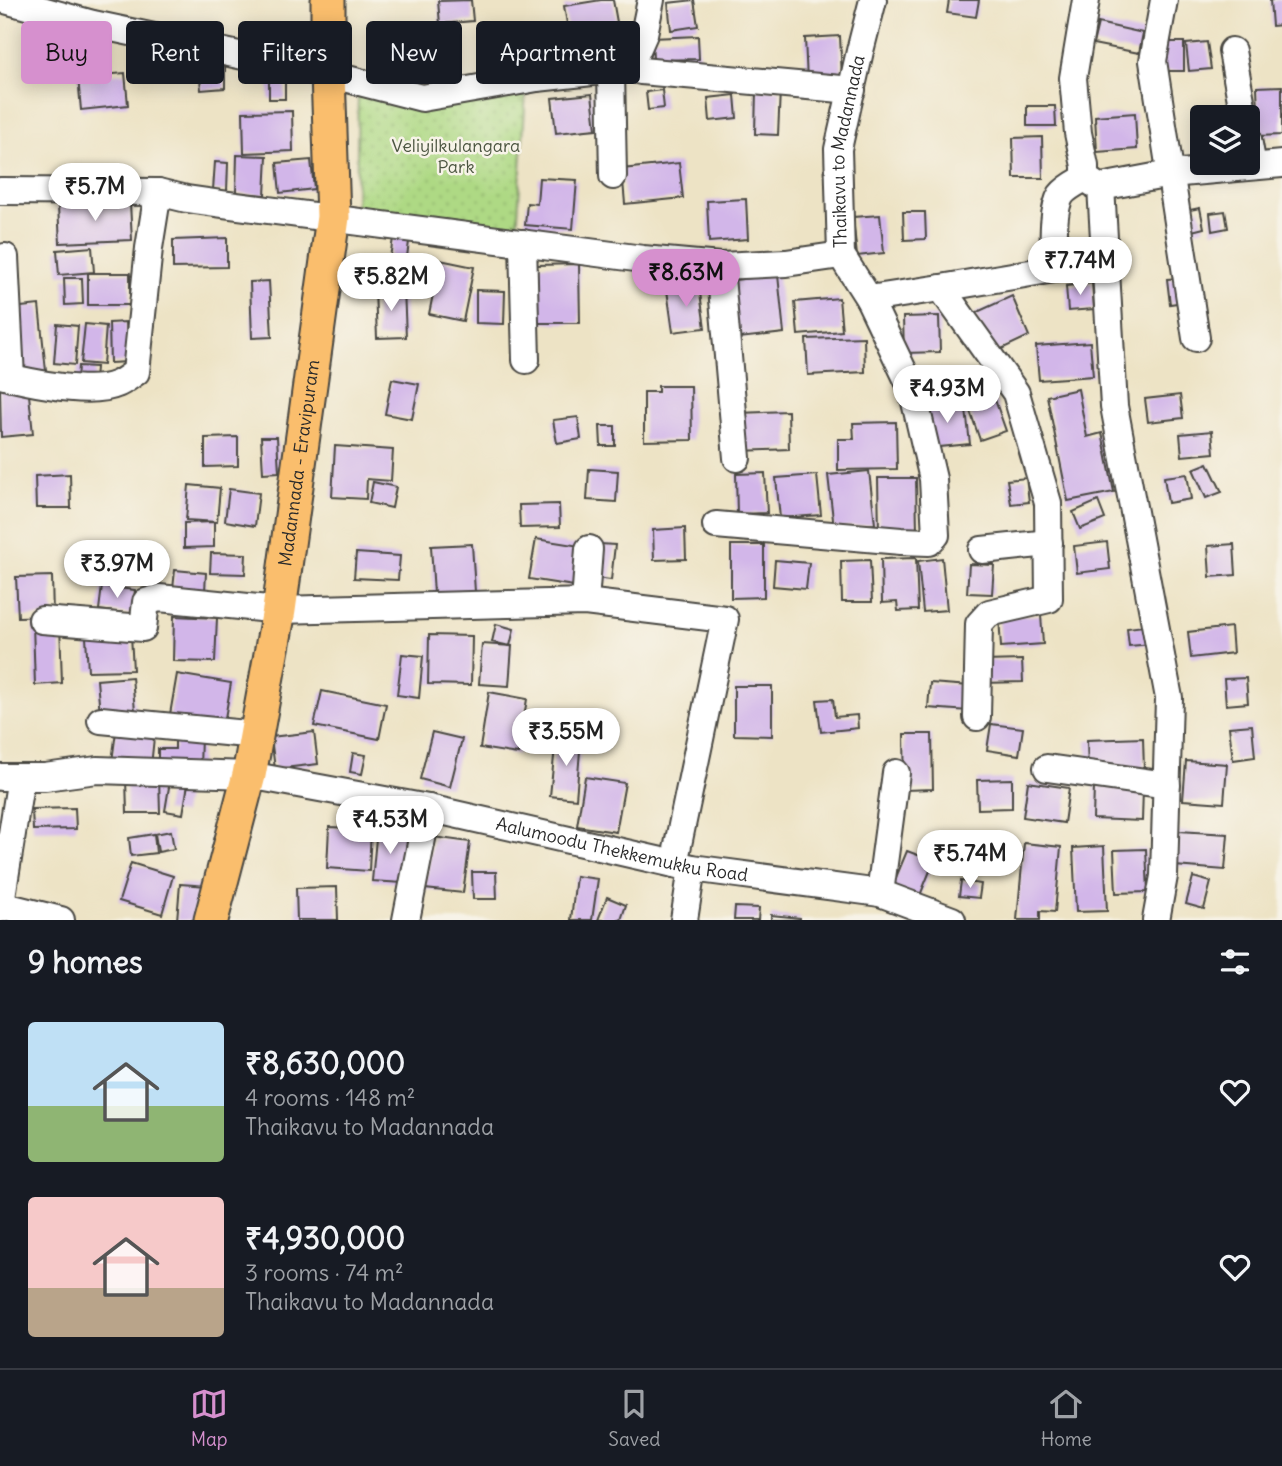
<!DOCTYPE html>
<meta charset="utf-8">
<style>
:root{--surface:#171b24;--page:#242831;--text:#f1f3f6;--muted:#9ea1a6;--line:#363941;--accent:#d690ce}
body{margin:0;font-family:Delius,sans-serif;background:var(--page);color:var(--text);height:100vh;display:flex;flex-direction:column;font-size:26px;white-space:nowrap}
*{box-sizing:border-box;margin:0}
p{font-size:23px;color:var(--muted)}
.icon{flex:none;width:38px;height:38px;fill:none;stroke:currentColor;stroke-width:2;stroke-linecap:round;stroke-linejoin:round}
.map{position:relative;height:920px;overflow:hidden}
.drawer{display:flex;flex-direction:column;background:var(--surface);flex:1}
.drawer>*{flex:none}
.hud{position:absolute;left:21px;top:21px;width:700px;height:63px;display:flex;gap:14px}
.fabs{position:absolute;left:1190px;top:105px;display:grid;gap:14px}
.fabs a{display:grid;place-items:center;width:70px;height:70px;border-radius:7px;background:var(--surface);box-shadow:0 4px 18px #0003;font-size:35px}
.price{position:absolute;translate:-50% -60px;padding:0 16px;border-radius:24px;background:#fff;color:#222;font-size:23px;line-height:46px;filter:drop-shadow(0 2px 4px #0008)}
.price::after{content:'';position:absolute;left:50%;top:42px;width:21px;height:16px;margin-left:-10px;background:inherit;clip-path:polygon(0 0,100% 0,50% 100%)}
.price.current{background:var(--accent);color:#111}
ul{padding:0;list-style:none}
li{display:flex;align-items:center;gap:21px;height:175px;padding:0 28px}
li span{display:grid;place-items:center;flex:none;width:196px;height:140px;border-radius:7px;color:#555}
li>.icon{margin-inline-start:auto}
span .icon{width:84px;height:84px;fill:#fffc;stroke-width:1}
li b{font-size:30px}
h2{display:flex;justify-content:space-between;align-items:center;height:84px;padding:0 28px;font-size:30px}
.chip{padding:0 24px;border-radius:7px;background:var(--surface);box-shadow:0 4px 18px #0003;font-size:24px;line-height:63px}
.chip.current{background:var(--accent);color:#111}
.menu{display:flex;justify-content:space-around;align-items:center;height:98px;border-top:2px solid var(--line);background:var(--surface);font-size:19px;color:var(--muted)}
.menu a{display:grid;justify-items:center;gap:4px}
.menu .current{color:var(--accent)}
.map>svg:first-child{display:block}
.park{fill:url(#park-dots);stroke:#6c8258;stroke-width:2}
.building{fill:#d2b6e9}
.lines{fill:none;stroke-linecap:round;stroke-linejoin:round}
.minor-casing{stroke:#484742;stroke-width:30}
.major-casing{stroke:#484742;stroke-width:37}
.minor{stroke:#fff;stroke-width:26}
.major{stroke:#fabe6d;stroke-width:33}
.labels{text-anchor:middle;stroke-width:5;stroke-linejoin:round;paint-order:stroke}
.park-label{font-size:18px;fill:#4c5641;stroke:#f7f3e8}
.street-label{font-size:18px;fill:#2b2b2b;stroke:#f7f3e8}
</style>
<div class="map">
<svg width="1282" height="920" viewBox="0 0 1282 920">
<defs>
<pattern id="park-dots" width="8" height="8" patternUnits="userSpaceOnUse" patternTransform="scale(1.75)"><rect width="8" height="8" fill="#aed984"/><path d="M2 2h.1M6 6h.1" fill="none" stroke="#96ba72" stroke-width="1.8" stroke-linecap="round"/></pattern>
</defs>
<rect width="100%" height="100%" fill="#f7f3e8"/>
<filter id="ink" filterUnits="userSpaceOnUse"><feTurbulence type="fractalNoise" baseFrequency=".0143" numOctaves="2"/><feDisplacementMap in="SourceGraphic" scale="14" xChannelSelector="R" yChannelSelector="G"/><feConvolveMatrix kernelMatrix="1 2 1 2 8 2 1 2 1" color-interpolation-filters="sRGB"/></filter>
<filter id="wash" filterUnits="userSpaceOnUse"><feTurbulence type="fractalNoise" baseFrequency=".00686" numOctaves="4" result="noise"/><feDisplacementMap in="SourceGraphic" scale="28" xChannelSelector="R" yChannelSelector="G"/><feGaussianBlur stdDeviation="1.57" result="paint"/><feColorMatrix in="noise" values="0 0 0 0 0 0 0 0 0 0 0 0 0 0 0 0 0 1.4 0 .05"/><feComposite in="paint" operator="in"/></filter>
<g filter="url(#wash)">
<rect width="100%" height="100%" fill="#ede3c5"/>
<polygon class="park" points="358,91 526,91 517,231 356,209"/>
<g id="blocks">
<g class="building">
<polygon points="471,0 473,21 440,24 438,1"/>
<polygon points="601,0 613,0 620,39 571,47 564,6"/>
<polygon points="694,0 698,26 671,30 668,3"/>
<polygon points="949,0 979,0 976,17 947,13"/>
<polygon points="1270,0 1282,0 1282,25 1272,26"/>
<polygon points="1098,23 1143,33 1139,53 1093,44"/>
<polygon points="321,26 322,53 292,54 291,28"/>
<polygon points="698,36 699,59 653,60 652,38"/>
<polygon points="840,36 842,79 807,81 805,38"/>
<rect x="1162" y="42" width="22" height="29"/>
<polygon points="1207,42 1211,69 1189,71 1186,44"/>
<polygon points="225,65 225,88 201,90 199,66"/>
<polygon points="125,73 128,105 81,110 78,77"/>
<rect x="269" y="80" width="16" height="19"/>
<polygon points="1282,86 1282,135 1259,136 1257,87"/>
<polygon points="756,89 780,90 778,135 755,134"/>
<polygon points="662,90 664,108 648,110 646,92"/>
<polygon points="592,94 596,129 556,133 552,98"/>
<polygon points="735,95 737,118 710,121 708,98"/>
<polygon points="1027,106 1055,106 1056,126 1027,126"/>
<polygon points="292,111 293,151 244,153 243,112"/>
<polygon points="1135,113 1137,149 1097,152 1095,116"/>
<polygon points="1042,137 1043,178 1014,178 1013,138"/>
<polygon points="237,155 267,156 265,195 236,193"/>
<polygon points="311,160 314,189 280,193 277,163"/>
<polygon points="215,162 228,163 227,191 213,190"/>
<polygon points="679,163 683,198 625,204 622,169"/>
<polygon points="539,178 577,180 573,229 525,225 527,203 537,204"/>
<polygon points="746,199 748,239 709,242 707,201"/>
<polygon points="130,203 132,240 60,243 58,206"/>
<polygon points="1200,208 1204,228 1184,233 1180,212"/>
<polygon points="1225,211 1228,228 1212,231 1210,213"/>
<polygon points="903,212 925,212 926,239 904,240"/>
<polygon points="880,215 884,253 857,256 853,217"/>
<polygon points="394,232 410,234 405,272 388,270"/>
<polygon points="227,238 227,267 173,268 173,240"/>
<polygon points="92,247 94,272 59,275 57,250"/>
<polygon points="440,260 474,267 463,321 429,314"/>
<polygon points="579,264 580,323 538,323 537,265"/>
<rect x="88" y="273" width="42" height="32"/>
<polygon points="778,275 784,333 731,339 725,281"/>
<polygon points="64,278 82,278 83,304 65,305"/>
<polygon points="1181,278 1184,302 1170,304 1167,279"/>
<polygon points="269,281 272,337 252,338 250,282"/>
<polygon points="1092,283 1094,309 1068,311 1066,286"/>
<polygon points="699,286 705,328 673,332 667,290"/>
<polygon points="404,288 406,337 377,338 375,290"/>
<polygon points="476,290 505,291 504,324 476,323"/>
<polygon points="1012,296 1029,336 993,353 975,313"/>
<polygon points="839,298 842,331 798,335 795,302"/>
<polygon points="39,305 46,371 19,373 12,308"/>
<polygon points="939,316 940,352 904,353 903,317"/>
<polygon points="126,322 128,362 110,363 109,323"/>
<polygon points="57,324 78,326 75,365 54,363"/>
<polygon points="85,324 106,326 103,365 81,363"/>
<polygon points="864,337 865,372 808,375 806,339"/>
<polygon points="1090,342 1093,376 1039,380 1036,346"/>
<polygon points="78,366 96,367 95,381 77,380"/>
<polygon points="392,379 419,384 412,419 385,414"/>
<polygon points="28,385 33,434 1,437 0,387"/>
<polygon points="658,386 691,386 692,440 644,441 644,392 658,392"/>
<polygon points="1078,389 1087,437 1102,433 1114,492 1068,501 1047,396"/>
<polygon points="1180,395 1183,418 1148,422 1145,399"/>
<polygon points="994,397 1006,431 980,440 968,405"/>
<polygon points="965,401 970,444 929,448 924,406"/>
<polygon points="788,411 789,449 739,451 738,413"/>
<polygon points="578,417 581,439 557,443 553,420"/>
<polygon points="896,422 897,469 838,470 838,439 854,439 853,423"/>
<polygon points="600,426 615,426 615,446 601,446"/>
<polygon points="1212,431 1214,453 1182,456 1180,434"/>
<polygon points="238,437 238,466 205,467 205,438"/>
<polygon points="261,437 277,437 279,472 263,473"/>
<polygon points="335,446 393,450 391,481 367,479 366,499 332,497"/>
<polygon points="1208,463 1222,492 1206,498 1193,469"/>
<polygon points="589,469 618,471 616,502 587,500"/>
<polygon points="869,471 875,524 834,528 828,475"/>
<polygon points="765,473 767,513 737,514 736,474"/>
<polygon points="70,474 71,508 36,508 35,476"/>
<polygon points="1187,474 1191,499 1168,503 1164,477"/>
<polygon points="817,475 821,515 780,518 776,478"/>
<polygon points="878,478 916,478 917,533 879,533"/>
<polygon points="1026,478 1029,502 1011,504 1007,480"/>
<polygon points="373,482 396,487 392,508 369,503"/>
<polygon points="189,485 220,488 217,522 186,520"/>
<polygon points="229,489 259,493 255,526 225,521"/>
<polygon points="1098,501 1105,519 1080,529 1073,512"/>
<polygon points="559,504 560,527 520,528 519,505"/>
<polygon points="214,522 214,547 184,548 184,523"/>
<polygon points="685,528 686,559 654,560 653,530"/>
<polygon points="536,539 580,546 574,586 529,579"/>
<polygon points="1107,542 1110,569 1077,573 1074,546"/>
<polygon points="472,544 475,592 434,594 431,546"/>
<polygon points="600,544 615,545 611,580 596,578"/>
<polygon points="1234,544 1236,575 1210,577 1208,546"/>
<polygon points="731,545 764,545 764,597 731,598"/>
<polygon points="211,553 246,554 245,574 210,573"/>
<polygon points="356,553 400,556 398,580 354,578"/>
<polygon points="916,558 918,610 898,611 897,602 882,603 881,559"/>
<polygon points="942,558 947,610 923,612 918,561"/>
<polygon points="775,560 809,563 806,589 773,586"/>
<polygon points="870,560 872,602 842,602 841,561"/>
<polygon points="969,564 994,565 992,594 967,593"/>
<polygon points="175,570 206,573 205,591 173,589"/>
<polygon points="52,576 53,616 18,617 16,577"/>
<polygon points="102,586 135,590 132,614 99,610"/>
<polygon points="1041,615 1043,644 1001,647 999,617"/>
<polygon points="174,616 217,618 215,662 173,661"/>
<polygon points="60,623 62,683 35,685 33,624"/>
<polygon points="496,624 514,629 510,646 492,642"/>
<polygon points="1152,625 1153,644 1129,646 1127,628"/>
<polygon points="1231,627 1233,653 1191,658 1188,632"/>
<polygon points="131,635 133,670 88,671 86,637"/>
<polygon points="429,635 472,636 471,685 428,684"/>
<polygon points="482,644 512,646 509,686 479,684"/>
<polygon points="402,654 423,656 419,698 397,695"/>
<polygon points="1022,660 1023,682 983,683 983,661"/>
<polygon points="177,674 231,683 223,730 169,720"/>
<polygon points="132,677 135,711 100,714 97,680"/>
<polygon points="1246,678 1248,703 1226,705 1224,679"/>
<polygon points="930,683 970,686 969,711 928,708"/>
<polygon points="734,686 772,686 772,736 734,735"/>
<polygon points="322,691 386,704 379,739 314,726"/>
<polygon points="489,692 527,699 518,754 480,748"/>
<polygon points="833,699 835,717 857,715 858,728 821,732 817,700"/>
<polygon points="117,724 155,728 151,766 112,761"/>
<polygon points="991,724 1023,728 1019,755 987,750"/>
<polygon points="1252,725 1255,757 1233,760 1229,727"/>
<polygon points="314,732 318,764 275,769 271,737"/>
<polygon points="432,732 462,739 450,787 420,779"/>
<polygon points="904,734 932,734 933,789 905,790"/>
<polygon points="175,735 201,736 200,769 158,769 158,749 175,749"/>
<polygon points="556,737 581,739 576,799 550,796"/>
<polygon points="1143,738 1144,770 1088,771 1087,740"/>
<polygon points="353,753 366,755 362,774 350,772"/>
<polygon points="1186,761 1227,764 1224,803 1183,800"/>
<polygon points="159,777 160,813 127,813 126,778"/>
<polygon points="585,777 625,783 616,832 577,826"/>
<polygon points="1012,779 1012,808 978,809 977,780"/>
<polygon points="170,781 188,784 183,814 165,811"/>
<polygon points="1028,782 1069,788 1064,823 1023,817"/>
<polygon points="1094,786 1143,788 1142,821 1093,819"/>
<polygon points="75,808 76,829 33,830 32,809"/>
<polygon points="329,827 371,829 369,871 327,868"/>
<polygon points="377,828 408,830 403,883 372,881"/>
<polygon points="171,831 174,849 158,852 155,834"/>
<polygon points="1178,831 1228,834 1225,870 1175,866"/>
<polygon points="154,834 156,853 131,856 129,838"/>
<polygon points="433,837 470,842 463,893 425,889"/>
<polygon points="1024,843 1061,847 1055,912 1040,911 1040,920 1017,920"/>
<polygon points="1104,846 1107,911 1076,912 1073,848"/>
<polygon points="1146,849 1148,892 1116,893 1114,850"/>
<polygon points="907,851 934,861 919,898 892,887"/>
<polygon points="131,863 173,876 162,914 119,901"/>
<polygon points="472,872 496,872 497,899 473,899"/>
<polygon points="576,876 598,879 592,920 571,920"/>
<polygon points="1193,877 1211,882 1204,909 1186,904"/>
<polygon points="961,881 981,884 979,898 959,896"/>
<polygon points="180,884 208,886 206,920 177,920"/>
<polygon points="337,887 338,920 297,920 296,888"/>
<polygon points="607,897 626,905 621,920 598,920"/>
<polygon points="735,907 759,908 758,920 734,920"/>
<polygon points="771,915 800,918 800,920 771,920"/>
</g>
</g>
</g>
<g filter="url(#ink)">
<use href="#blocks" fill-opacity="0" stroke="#484742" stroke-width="2"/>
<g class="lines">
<defs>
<g id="minor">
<polyline points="5,0 93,24 328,74 422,98 537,78 611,70 624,67 633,59 644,34 651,0"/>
<polyline points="1086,0 1073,78 1078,133 1085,166 1085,178 1097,186 1101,187 1170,174 1282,164"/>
<polyline points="1164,0 1153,61 1196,338"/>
<polyline points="1232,51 1244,117"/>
<polyline points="624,67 641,71 852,90"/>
<polyline points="611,70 613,176"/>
<polyline points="1248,139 1253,166"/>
<polyline points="1101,187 1114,406 1169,698 1164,876 1156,920"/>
<polyline points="0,191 158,192"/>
<polyline points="523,243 526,360"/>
<polyline points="841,255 869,299 941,288 1016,393 1048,503 1049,599 989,613 979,624 977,717"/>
<polyline points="5,257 11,378"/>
<polyline points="720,266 737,458"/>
<path d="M941 288 1054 269C1054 250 1051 211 1061 195 1066 188 1078 182 1085 178"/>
<path id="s1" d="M0 375C28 382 91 396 117 384 123 382 130 376 136 372L149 248 158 192 187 199 222 204 643 259 720 266 786 263 841 255 838 149 860 51 873 0"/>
<polyline points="716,525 901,541 929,542 936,535 933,479 912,389 869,299"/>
<polyline points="982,550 1049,543"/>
<polyline points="585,602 589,549"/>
<polyline points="42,620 143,628 146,602 159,598 279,610 585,602 725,619 674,864"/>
<polyline points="101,720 256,735"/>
<polyline points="1047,768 1167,785"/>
<path id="s2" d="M0 777H45L97 770 249 775 428 808 692 868 880 893 952 920"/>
<polyline points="880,893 896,773"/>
<polyline points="1,905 61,920"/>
<polyline points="0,909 21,777"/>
<polyline points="406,920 428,808"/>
<polyline points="684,920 692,868"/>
</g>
<g id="major">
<path id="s3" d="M211 920 249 775 279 610 333 217 328 74V0"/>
</g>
</defs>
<use href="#minor" class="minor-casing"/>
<use href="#major" class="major-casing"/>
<use href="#minor" class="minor"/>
<use href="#major" class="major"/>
</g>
</g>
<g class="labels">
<g class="park-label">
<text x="456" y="152">Veliyilkulangara<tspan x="456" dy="21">Park</tspan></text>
</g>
<g class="street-label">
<text dy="6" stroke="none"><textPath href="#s1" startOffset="1116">Thaikavu to Madannada</textPath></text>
<text dy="6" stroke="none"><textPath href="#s3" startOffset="466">Madannada - Eravipuram</textPath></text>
<text dy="6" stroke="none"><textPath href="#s2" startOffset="630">Aalumoodu Thekkemukku Road</textPath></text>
</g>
</g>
</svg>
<div class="fabs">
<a><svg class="icon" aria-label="layers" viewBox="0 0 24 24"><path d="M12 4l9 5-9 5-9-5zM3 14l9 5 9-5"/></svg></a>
</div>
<b class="price" style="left:95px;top:223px">₹5.7M</b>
<b class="price" style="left:1080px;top:297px">₹7.74M</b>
<b class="price current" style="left:686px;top:309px">₹8.63M</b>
<b class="price" style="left:391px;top:313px">₹5.82M</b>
<b class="price" style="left:947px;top:425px">₹4.93M</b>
<b class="price" style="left:117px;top:600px">₹3.97M</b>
<b class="price" style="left:566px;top:768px">₹3.55M</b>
<b class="price" style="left:390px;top:856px">₹4.53M</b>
<b class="price" style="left:970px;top:890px">₹5.74M</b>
<div class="hud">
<a class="chip current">Buy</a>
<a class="chip">Rent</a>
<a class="chip">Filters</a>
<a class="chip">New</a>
<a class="chip">Apartment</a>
</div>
</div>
<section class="drawer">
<h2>9 homes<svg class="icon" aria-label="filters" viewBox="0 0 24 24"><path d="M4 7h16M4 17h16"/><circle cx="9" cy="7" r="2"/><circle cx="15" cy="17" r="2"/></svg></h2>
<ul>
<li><span style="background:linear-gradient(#bfe0f5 60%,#8fb573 0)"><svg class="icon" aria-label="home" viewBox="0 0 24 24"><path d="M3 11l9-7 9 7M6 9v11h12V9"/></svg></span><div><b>₹8,630,000</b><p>4 rooms · 148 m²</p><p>Thaikavu to Madannada</p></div><svg class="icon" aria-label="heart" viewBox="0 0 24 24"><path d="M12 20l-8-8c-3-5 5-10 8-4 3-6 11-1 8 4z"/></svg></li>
<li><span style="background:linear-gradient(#f6c9c9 65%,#b9a48a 0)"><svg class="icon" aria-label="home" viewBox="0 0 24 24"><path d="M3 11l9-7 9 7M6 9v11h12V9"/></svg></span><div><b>₹4,930,000</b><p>3 rooms · 74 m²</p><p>Thaikavu to Madannada</p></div><svg class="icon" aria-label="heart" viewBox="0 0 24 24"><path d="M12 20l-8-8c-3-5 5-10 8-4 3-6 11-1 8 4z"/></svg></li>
</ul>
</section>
<nav class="menu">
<a class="current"><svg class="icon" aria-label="map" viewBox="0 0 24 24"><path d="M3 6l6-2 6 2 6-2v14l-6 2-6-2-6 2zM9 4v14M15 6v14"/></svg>Map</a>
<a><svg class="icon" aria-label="saved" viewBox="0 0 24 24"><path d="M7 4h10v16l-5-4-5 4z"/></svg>Saved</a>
<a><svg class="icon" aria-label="home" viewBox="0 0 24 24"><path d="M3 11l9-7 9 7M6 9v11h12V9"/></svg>Home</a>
</nav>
